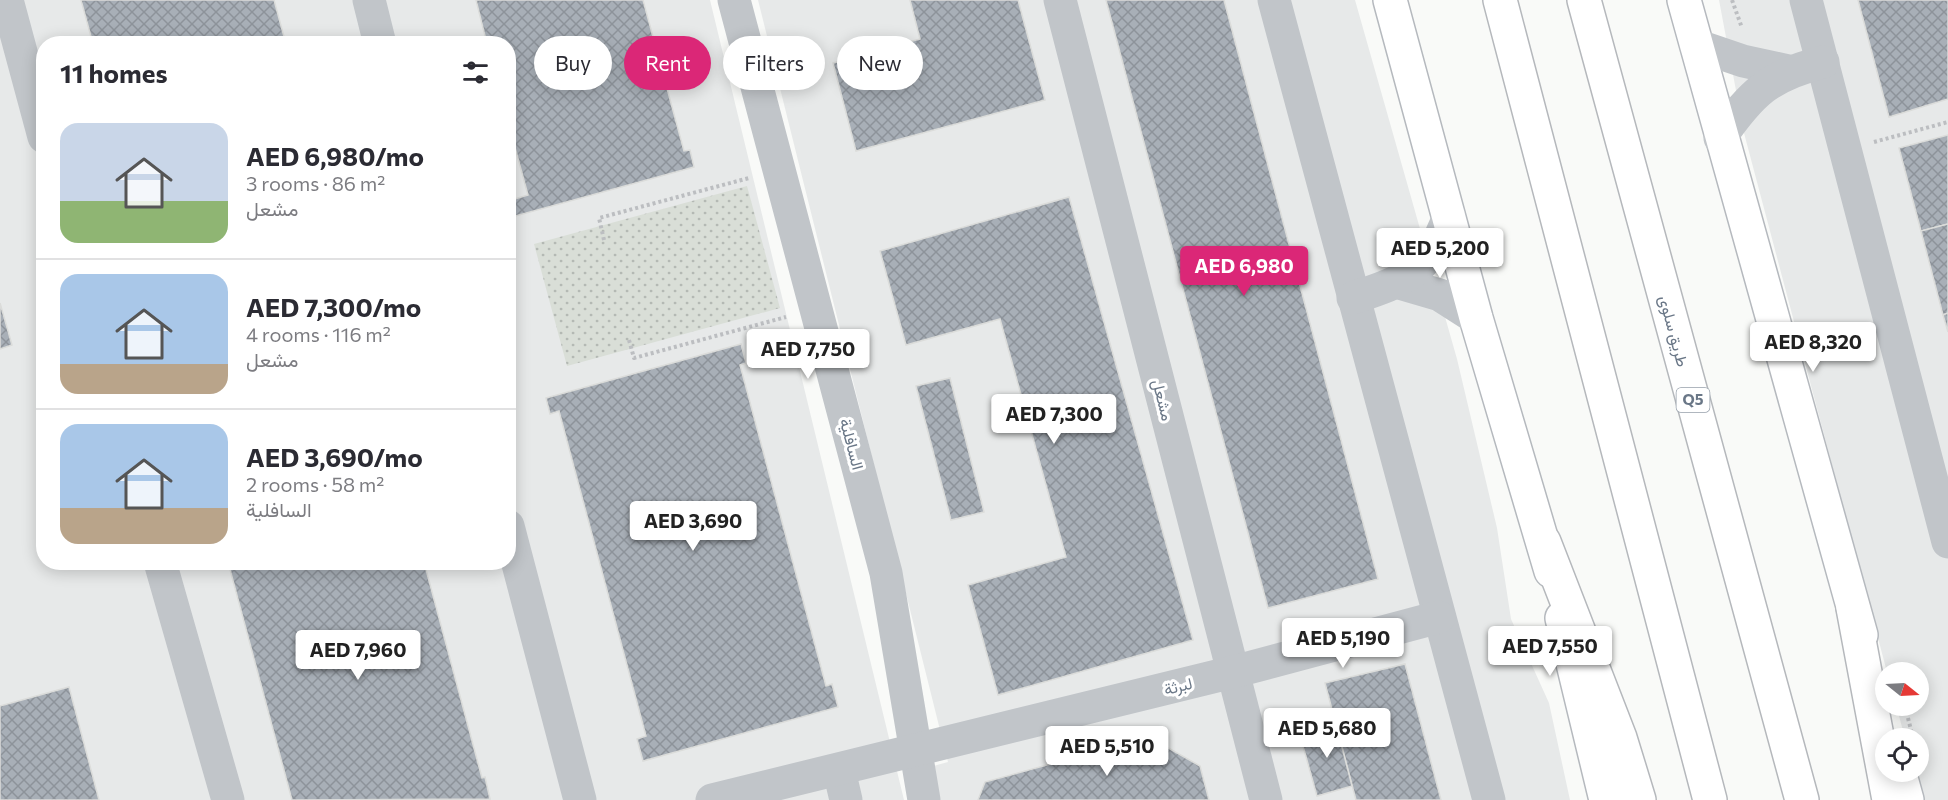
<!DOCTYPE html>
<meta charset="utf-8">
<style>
:root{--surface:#fff;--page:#f7f7f7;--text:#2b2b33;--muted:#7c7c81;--line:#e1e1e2;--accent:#db2777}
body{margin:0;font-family:Commissioner,Vazirmatn,sans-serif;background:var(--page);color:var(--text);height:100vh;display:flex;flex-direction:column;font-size:22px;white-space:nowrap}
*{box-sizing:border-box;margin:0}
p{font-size:20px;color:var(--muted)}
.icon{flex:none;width:33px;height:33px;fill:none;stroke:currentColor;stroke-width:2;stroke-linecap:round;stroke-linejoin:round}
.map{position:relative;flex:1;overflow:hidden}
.details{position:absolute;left:36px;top:36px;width:480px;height:534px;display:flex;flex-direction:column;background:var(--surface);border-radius:24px;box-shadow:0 3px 15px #0003}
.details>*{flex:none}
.hud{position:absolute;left:534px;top:36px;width:570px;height:54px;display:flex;gap:12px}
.needle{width:39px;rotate:108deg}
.controls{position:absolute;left:1875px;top:662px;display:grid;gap:12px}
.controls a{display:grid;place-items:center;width:54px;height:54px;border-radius:50%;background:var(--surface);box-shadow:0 3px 15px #0003;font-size:30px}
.price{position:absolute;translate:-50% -51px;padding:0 14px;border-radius:6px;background:#fff;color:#222;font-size:20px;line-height:39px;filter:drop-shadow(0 2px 3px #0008)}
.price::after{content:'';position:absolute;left:50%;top:36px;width:18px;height:14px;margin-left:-9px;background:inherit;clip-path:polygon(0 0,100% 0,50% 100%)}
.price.active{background:var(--accent);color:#fff}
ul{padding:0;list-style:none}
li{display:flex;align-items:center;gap:18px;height:150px;padding:0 24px}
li+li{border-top:2px solid var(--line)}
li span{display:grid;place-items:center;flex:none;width:168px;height:120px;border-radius:18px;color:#555}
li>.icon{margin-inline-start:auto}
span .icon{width:72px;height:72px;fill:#fffc;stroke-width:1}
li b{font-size:26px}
h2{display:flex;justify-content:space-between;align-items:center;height:72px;padding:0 24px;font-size:26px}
.tag{padding:0 21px;border-radius:27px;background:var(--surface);box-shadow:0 3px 15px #0003;font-size:21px;line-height:54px}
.tag.active{background:var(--accent);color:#fff}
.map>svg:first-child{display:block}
.built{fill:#e7e9e9;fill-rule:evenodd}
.grass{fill:url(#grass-dots)}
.building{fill:url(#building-cross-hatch);stroke:#dbdcda;stroke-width:1.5}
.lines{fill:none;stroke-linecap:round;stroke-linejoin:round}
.major-casing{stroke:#b5b9be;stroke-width:36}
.highway-casing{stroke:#b5b8bc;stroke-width:36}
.path{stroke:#bcbec1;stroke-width:4;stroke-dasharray:3 3;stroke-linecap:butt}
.minor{stroke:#c1c5c9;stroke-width:33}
.major{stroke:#fff;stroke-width:33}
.highway{stroke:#fff;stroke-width:33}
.labels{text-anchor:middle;stroke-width:6;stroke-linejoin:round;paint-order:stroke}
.shield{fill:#fff;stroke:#97a0ab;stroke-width:1.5}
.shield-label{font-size:15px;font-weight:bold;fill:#6a7787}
.street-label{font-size:16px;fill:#6a7787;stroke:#fff}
</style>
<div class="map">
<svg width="1948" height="800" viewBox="0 0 1948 800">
<defs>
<pattern id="grass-dots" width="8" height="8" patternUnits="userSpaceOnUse" patternTransform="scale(1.5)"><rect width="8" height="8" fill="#d9ded7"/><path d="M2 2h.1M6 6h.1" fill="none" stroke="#b4b9b4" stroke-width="1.8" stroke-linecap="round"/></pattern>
<pattern id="building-cross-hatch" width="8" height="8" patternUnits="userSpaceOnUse" patternTransform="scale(1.5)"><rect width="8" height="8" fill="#a8afb7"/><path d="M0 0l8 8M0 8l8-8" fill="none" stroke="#8d939a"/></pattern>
</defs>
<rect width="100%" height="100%" fill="#f9faf8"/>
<g class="built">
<path d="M0 0H710L904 800H0ZM44 44H508V562H44Z"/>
<polygon points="758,0 1355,0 1457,359 1497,528 1511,619 1549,703 1570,800 922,800 915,771 948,762"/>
<polygon points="1719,0 1948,0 1948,800 1921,800 1913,771 1918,771 1918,738 1905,738 1896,705 1918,705 1918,672 1887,672 1744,133"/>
</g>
<polygon class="grass" points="747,186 780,308 567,366 534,244"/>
<g class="building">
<polygon points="81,0 274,0 286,44 93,44"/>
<polygon points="476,0 643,0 684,151 690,150 694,167 508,218 508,201 528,195 508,122 508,44 487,44"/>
<polygon points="910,0 1018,0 1045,100 856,151 833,63 920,39"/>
<polygon points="1106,0 1224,0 1378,579 1268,608"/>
<polygon points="1858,0 1948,0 1948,99 1889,117"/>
<polygon points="1948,135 1948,224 1921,231 1899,148"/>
<polygon points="1069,197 1193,640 998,695 968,585 1066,557 1000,319 906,345 880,251"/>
<polygon points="1948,224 1948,313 1943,315 1921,231"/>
<polygon points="0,303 12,345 0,349"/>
<polygon points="1948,313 1948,332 1943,315"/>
<polygon points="741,344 746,363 740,365 826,686 832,684 838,707 643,761 637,739 646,736 559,411 550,414 546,398"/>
<polygon points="950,378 984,512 951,520 916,386"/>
<polygon points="228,562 424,562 482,778 485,777 490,799 292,800"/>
<polygon points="1405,664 1441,800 1356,800 1325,683"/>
<polygon points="69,687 99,800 0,800 0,706"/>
<polygon points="1335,720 1352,786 1317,796 1303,746 1315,725"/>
<polygon points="1149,737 1200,766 1209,800 978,800 985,782"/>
</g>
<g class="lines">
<defs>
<g id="major">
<polyline points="1390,0 1476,318 1551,571"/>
<polyline points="1684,0 1861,635"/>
<polyline points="1562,618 1606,800"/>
<polyline points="1899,771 1907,800"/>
</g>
<g id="highway">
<polyline points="1500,0 1710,800"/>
<polyline points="1584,0 1802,800"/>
<polyline points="1544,542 1620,738 1639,800"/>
<polyline points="1853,608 1889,800"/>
</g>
</defs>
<use href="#major" class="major-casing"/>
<use href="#highway" class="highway-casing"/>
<g class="path">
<polyline points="1732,0 1742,28"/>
<polyline points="1874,142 1948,122"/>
<polyline points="604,240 599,218 749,178"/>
<polyline points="629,340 634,358 786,317"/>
<polyline points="1908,718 1913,738"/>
</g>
<g class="minor">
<polyline points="7,0 44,137"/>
<polyline points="369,0 380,44"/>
<polyline points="734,0 886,573 924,800"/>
<polyline points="1060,0 1266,800"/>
<polyline points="1274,0 1489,800"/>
<polyline points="1806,0 1948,542"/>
<polyline points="1696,45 1743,61 1789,71"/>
<path d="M1720 138C1752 92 1769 76 1823 62"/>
<polyline points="1399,283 1440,295 1476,318"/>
<path d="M1353 298C1407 280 1428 272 1449 216"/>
<polyline points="508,526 580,800"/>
<polyline points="160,562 228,800"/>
<polyline points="839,770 846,800"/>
<polyline points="712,800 1233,672 1439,617"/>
</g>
<use href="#major" class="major"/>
<use href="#highway" class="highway"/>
</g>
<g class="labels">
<rect class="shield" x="1676.5" y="388" width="33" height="24" rx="4.5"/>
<g class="shield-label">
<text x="1693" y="405">Q5</text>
</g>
<g class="street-label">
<text transform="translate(1674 331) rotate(75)" y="6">طريق سلوى</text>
<text transform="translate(1163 400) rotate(76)" y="6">مشعل</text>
<text transform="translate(852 444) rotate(75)" y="6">السافلية</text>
<text transform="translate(1178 686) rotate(-14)" y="6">لبرثة</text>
</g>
</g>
</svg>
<div class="controls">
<a><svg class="needle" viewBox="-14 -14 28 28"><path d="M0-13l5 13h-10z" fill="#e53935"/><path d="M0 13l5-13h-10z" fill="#7c7c81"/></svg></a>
<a><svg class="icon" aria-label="locate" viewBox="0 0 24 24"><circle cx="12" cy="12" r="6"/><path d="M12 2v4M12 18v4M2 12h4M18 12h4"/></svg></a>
</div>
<b class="price" style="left:1440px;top:279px">AED 5,200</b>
<b class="price active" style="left:1244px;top:297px">AED 6,980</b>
<b class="price" style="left:1813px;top:373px">AED 8,320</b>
<b class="price" style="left:808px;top:380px">AED 7,750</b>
<b class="price" style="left:1054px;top:445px">AED 7,300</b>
<b class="price" style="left:693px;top:552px">AED 3,690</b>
<b class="price" style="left:1343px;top:669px">AED 5,190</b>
<b class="price" style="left:1550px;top:677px">AED 7,550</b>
<b class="price" style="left:358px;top:681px">AED 7,960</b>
<b class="price" style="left:1327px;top:759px">AED 5,680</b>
<b class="price" style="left:1107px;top:777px">AED 5,510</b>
<div class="hud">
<a class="tag">Buy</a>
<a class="tag active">Rent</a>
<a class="tag">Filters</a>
<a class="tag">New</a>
</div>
<section class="details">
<h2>11 homes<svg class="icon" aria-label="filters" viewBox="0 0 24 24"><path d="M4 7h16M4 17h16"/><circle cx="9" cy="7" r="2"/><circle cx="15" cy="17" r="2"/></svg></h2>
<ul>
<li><span style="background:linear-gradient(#c9d6e8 65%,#8fb573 0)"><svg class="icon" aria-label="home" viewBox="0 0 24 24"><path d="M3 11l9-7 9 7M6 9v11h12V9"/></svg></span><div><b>AED 6,980/mo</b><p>3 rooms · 86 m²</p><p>مشعل</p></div></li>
<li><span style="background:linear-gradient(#a9c7e8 75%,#b9a48a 0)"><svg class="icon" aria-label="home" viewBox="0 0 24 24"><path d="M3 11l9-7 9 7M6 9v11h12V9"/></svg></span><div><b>AED 7,300/mo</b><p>4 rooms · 116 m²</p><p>مشعل</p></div></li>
<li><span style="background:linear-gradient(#a9c7e8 70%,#b9a48a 0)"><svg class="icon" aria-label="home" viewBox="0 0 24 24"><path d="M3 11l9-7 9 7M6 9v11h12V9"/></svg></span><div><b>AED 3,690/mo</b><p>2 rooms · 58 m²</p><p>السافلية</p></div></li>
</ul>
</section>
</div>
